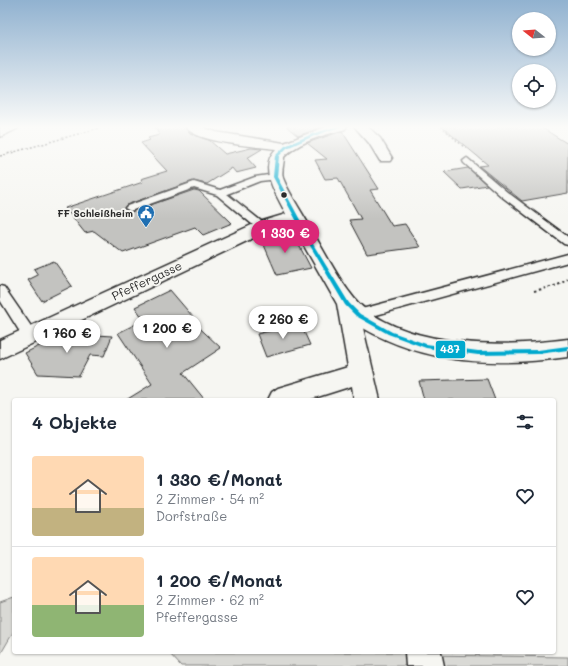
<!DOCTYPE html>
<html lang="de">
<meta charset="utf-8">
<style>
:root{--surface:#fff;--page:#f6f6f7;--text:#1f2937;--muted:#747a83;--line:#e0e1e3;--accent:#db2777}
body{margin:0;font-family:Mali,sans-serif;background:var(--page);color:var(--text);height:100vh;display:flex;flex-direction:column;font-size:15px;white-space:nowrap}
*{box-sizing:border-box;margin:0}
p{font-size:13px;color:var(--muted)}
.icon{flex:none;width:22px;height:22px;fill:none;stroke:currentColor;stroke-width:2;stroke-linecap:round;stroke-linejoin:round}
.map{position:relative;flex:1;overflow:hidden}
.panel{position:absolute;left:12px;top:398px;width:544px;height:256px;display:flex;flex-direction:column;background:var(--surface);border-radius:4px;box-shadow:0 1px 3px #0004}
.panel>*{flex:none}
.needle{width:26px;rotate:287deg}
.tools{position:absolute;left:512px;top:12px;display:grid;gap:8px}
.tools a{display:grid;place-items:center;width:44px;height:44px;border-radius:50%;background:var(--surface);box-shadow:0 1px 3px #0004;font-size:20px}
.price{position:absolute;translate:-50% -34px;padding:0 9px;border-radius:14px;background:#fff;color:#222;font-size:13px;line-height:26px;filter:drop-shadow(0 1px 2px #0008)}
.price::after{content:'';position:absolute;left:50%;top:24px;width:12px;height:9px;margin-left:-6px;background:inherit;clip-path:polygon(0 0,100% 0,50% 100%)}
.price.selected{background:var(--accent);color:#fff}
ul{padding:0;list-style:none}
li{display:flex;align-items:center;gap:12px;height:100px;padding:0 20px}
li+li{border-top:1px solid var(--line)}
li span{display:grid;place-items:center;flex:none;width:112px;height:80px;border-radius:4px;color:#555}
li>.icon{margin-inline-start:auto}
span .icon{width:48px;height:48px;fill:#fffc;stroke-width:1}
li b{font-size:17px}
h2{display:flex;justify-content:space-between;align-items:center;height:48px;padding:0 20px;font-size:17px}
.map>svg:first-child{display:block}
.green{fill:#d9d9d5;stroke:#828280}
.building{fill:#c3c3c0;stroke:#2b2b2b}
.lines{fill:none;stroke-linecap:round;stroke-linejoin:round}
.lane-casing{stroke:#2b2b2b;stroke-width:3}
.street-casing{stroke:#2b2b2b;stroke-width:3}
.path-far1{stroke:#2b2b2b;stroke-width:1.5;stroke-dasharray:2 2;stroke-linecap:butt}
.path{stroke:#2b2b2b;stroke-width:2;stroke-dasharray:2.5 2.5;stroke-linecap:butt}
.lane{fill:#f6f6f2;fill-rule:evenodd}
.street{fill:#f6f6f2;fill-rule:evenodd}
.bus-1-casing{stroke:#f6f6f2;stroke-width:3}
.bus-1{fill:#00a9ce;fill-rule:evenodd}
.bus-dot{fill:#2b2b2b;stroke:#f6f6f2;stroke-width:1.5}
.labels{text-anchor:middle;stroke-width:4;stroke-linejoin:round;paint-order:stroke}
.far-poi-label{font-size:10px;font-weight:bold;fill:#2b2b2b;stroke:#f6f6f2;text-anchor:end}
.street-label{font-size:12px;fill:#2b2b2b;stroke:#f6f6f2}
.line-badge{stroke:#f6f6f2;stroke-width:1.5}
.badge-label{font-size:11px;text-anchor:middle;font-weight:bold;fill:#fff}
</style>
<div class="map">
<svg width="568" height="666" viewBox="0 0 568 666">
<rect width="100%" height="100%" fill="#f6f6f2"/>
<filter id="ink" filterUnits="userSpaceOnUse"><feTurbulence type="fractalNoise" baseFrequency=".025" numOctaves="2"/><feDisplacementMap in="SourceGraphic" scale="8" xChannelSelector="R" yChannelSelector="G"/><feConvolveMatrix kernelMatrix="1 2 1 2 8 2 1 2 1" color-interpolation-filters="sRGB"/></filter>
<g filter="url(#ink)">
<g class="green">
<polygon points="14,597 14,631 0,655 0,602"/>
<polygon points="168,652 424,652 425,655 568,657 568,666 181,666"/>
</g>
<g class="building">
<polygon points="155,126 184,126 190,133 209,140 225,154 251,148 262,149 247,158 256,168 236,173 232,168 207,184 193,181 126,205 124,208 130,212 194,190 199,191 232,223 203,235 195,227 123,253 94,231 85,233 65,208 143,182 141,179 167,171 141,143 150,140 148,138 159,135"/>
<polygon points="286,126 324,126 298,136"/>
<polygon points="441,126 539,126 568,144 568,193 522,201 479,166 488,165"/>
<polygon points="342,131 379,189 370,190 392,226 405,224 420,247 367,254 349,220 361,219 338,178 325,179 315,160 327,159 307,143"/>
<polygon points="468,168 487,185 462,189 444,172"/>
<polygon points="292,232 311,268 277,275 261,238"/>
<polygon points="54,261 72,286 42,301 28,280 38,275 34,269"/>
<polygon points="170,290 193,317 190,319 221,348 183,373 205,400 126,400 152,384 118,333 144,320 135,307"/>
<polygon points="300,323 310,345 266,357 257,334"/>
<polygon points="65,333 112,336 104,356 90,355 79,376 38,374 25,353"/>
<polygon points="487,379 495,400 424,400 419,381"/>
</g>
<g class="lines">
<defs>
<g id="lane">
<polygon points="467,158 507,192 568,237 568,245 564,244 501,196 464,163 463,161"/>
<polygon points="275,174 279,177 278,179 260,181 227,194 266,225 267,227 266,229 258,229 217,195 194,188 133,210 130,211 125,208 127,206 194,182 220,190 255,177"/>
<polygon points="568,254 568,262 358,320 354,318 352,315 354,312 358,310"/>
<polygon points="0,286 4,287 35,332 37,336 35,340 30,341 25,340 0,300"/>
</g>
<g id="street">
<polygon points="4,126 19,126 17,129 0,137 0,128"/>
<path d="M185 126H199L216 132 284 143 328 126H347L345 129C325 135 299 141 284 157 284 163 281 172 283 178 289 194 306 218 314 234 326 255 347 295 365 309 417 349 506 347 568 339V357C496 367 427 365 363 328L380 400H354L352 386 308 400H268L272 392 278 388 348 367 337 304 291 223 268 231 0 359V340L256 223 286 214C277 195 257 168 276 149 255 146 195 143 185 126Z"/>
<polygon points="354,126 367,126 380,138 392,158 390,161 380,161 369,143"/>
<polygon points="405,652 441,652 444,666 406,666"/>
</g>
</defs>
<use href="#lane" class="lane-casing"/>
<use href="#street" class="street-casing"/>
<g class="path-far1">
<polyline points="441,126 464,147"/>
<polyline points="0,156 106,126"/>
</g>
<polyline class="path" points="534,291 558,285 568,279"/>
<use href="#lane" class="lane"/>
<use href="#street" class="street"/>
<defs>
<polygon id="bus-1" points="338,126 342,126 314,136 287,148 279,156 277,177 313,244 349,303 360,314 392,332 426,344 478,351 538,350 568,346 568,350 538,354 478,355 426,348 388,334 356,316 345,305 309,244 273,177 275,156 285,146 312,134"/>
</defs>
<use href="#bus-1" class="bus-1-casing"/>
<use href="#bus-1" class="bus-1"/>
</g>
</g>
<linearGradient id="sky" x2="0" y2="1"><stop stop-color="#91b2d0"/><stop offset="0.58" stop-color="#fbfbf9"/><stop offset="1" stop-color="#fbfbf9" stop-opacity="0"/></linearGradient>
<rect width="568" height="219" fill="url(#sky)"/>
<defs>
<symbol id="civic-pin" viewBox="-11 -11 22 30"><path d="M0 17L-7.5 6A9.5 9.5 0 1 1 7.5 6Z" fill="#1f6fb2" stroke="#f6f6f2"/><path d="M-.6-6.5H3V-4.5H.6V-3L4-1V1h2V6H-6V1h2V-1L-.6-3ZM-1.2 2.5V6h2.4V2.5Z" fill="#fff"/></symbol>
</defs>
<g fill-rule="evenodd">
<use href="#civic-pin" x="136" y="203" width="20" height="27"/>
</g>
<circle class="bus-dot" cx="284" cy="195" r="3.5"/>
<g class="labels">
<g class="far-poi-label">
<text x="133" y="217">FF Schleißheim</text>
</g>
<g class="street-label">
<text transform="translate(147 281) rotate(-25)" y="4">Pfeffergasse</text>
</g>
</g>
<rect class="line-badge" x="435" y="340" width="31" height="19" rx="4" fill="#00a9ce"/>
<g class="badge-label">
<text x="450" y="353">487</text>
</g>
</svg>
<div class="tools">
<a><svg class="needle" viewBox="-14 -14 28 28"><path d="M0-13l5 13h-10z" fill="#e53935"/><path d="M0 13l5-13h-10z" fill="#747a83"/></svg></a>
<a><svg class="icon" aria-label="locate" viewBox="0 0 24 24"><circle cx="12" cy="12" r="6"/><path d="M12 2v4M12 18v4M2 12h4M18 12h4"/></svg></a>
</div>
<b class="price selected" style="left:285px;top:254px">1 330 €</b>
<b class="price" style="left:283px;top:340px">2 260 €</b>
<b class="price" style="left:167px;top:349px">1 200 €</b>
<b class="price" style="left:67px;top:354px">1 760 €</b>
<section class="panel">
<h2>4 Objekte<svg class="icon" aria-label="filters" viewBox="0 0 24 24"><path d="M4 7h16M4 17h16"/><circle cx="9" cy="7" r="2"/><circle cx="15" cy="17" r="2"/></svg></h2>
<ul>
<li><span style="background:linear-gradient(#ffd9b3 65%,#c2b280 0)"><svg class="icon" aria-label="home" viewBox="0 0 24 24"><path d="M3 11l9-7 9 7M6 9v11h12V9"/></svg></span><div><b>1 330 €/Monat</b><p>2 Zimmer · 54 m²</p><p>Dorfstraße</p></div><svg class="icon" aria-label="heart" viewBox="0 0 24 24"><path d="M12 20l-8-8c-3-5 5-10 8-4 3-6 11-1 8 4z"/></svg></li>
<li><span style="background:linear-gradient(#ffd9b3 60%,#8fb573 0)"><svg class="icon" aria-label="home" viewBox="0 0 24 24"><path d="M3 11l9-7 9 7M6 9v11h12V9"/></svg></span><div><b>1 200 €/Monat</b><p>2 Zimmer · 62 m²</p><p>Pfeffergasse</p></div><svg class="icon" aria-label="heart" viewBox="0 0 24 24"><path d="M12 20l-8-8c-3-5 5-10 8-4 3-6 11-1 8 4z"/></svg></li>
</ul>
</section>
</div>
